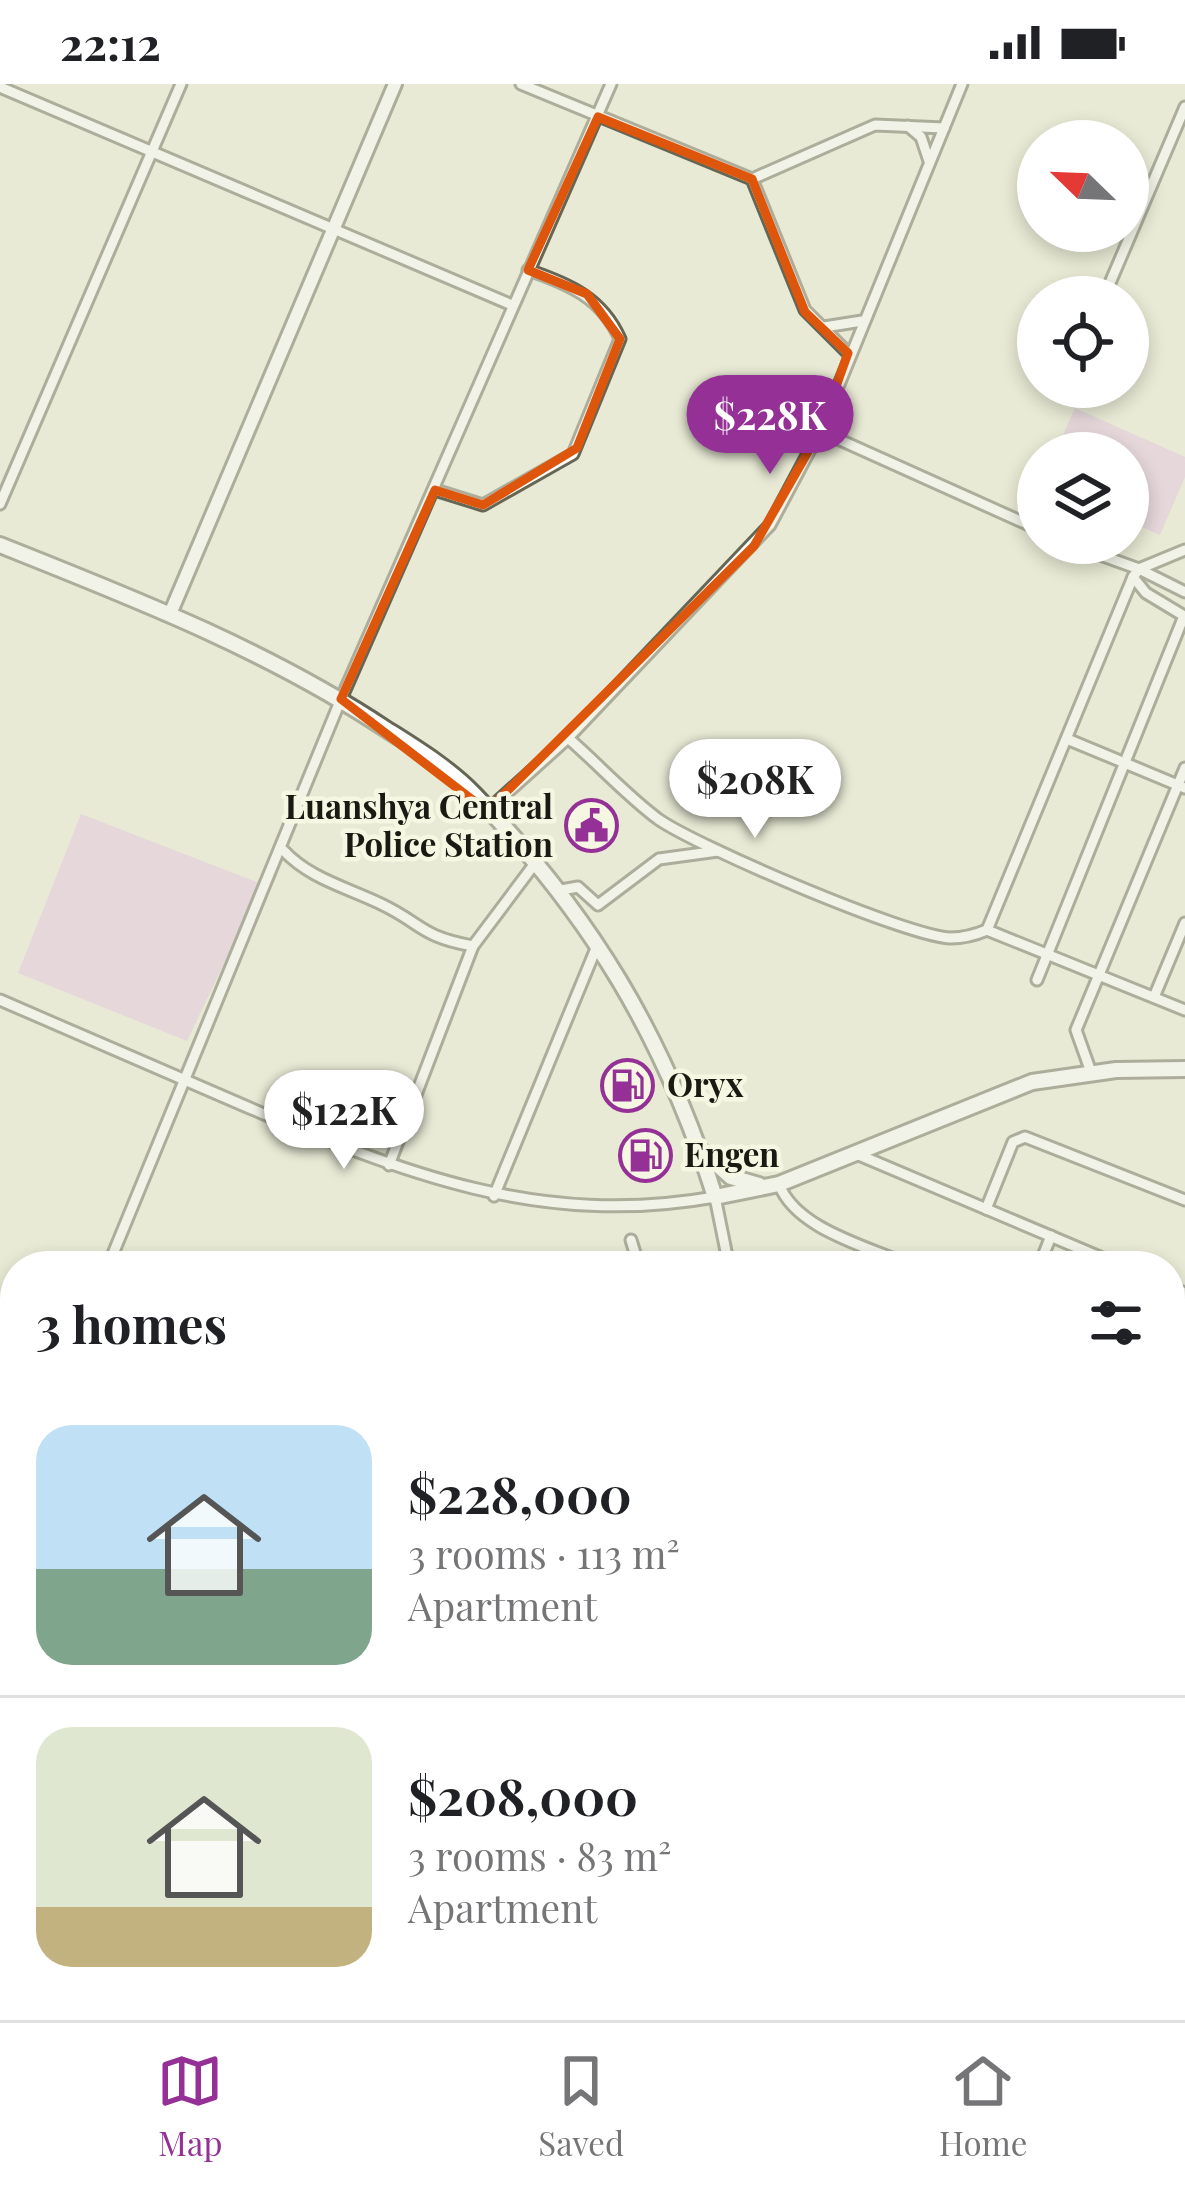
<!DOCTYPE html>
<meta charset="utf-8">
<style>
:root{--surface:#fff;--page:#f2f2f2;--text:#202124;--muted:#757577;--line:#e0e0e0;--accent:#943096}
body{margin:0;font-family:"Playfair Display",serif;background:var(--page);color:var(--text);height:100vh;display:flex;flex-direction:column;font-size:45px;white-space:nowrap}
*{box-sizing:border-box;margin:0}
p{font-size:39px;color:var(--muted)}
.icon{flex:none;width:66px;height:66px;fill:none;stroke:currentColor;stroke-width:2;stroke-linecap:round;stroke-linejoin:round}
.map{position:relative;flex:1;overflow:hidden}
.sheet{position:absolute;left:0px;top:1167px;width:1185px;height:771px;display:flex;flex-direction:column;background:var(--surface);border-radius:48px 48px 0 0;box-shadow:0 6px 18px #0003}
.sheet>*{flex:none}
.needle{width:78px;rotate:293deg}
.tools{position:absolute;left:1017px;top:36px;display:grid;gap:24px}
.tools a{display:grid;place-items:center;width:132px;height:132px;border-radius:50%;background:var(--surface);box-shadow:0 6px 18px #0003;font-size:60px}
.price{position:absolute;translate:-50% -102px;padding:0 27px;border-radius:42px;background:#fff;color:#222;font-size:39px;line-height:78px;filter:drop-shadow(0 3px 6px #0008)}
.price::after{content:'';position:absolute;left:50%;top:72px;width:36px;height:27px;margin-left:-18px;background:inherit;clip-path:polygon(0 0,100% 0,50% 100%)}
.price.current{background:var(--accent);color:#fff}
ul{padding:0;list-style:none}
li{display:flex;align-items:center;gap:36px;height:300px;padding:0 36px}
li+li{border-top:3px solid var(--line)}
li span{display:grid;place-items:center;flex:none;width:336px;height:240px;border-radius:36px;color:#555}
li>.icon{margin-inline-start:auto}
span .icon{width:144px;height:144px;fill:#fffc;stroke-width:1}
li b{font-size:51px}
h2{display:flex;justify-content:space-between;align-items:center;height:144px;padding:0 36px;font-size:51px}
.status{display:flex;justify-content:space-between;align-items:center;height:84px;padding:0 60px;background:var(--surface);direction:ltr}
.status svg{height:33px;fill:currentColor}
.menu{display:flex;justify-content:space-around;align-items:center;height:168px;border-top:3px solid var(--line);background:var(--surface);font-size:33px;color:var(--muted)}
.menu a{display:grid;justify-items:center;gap:6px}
.menu .current{color:var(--accent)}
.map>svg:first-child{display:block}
.green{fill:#e3c2e1}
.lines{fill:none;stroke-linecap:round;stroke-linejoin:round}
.minor-casing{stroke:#656654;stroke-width:15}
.tertiary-casing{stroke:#656654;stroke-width:18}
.secondary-casing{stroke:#656654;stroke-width:20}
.minor{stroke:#fff;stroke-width:9}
.tertiary{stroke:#fff;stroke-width:12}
.secondary{stroke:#fff;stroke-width:14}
.marked{fill:none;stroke:#de560c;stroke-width:9;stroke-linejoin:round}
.labels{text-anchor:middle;stroke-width:9;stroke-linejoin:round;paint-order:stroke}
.poi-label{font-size:33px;font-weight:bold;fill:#1a1a13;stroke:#f5f7e2;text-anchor:start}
</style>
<div class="status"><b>22:12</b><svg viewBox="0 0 49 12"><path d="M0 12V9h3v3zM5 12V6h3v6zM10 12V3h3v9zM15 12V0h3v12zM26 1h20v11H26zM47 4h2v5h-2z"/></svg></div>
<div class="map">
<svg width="1185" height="1936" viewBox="0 0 1185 1936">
<rect width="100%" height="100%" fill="#e8ead5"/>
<g class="green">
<polygon points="1075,324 1185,373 1185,393 1160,451 1128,437 1128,369 1055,369"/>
<polygon points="81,730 262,800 187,957 18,889"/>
</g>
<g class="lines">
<defs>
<g id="minor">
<polyline points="521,0 752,95 805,226 848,269"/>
<polyline points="0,3 512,221"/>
<polyline points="908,42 921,53 929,77"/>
<polyline points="752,95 875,41 944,44"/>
<polyline points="1104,213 1185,23"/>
<polyline points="824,243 862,237"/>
<polyline points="820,347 1038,445"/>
<path d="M435 406 483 421 573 370 620 255C602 214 569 200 528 186"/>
<polyline points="0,420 181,0"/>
<polyline points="1067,459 1139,485 1185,466"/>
<path d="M568 654C598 680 626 711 658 735 696 762 908 853 951 854 963 854 975 851 987 846L1133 493 1139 485 1185 508"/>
<polyline points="1067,655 1185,704"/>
<polyline points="488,726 568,654 770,441 820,347 962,0"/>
<path d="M283 766C310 795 346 803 381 820 423 840 419 852 473 862"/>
<polyline points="561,806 578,803 598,821 659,775 718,767"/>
<polyline points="987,846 1185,926"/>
<polyline points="1037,896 1184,532 1146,509 1133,493"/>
<polyline points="1154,913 1185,839"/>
<path d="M0 916C82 951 163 987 245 1022 403 1089 540 1144 715 1113L729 1182"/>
<polyline points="1091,988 1076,946 1185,684"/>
<polyline points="859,1071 1121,1182"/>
<polyline points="389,1081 473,862 536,778"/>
<path d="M779 1100C796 1146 870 1163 911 1182"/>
<polyline points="494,1112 597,862"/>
<polyline points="986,1125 1013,1058 1025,1053 1185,1116"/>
<polyline points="631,1156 639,1182"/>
<polyline points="108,1182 341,615 611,0"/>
<polyline points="1039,1182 1051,1152"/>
<polyline points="1170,1203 1185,1209"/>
<polyline points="1170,1327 1185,1291"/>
<polyline points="0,1388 15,1396"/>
<polyline points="1170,1525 1185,1489"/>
<polyline points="1170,1555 1185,1561"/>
<polyline points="1170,1632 1185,1639"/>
<polyline points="1170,1714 1185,1678"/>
<polyline points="1170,1808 1185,1815"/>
<polyline points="1176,1897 1185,1877"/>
<polyline points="552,1936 558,1923"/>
<polyline points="990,1936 996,1923"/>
</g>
<polyline id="tertiary" points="170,530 395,0"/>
<g id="secondary">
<path d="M0 461C133 514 267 566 386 645 416 664 449 684 474 710 591 831 664 952 715 1113L779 1100 1032 998 1116 986 1185 985"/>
<polyline points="703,1068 731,1093 759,1101"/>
</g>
</defs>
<use href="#minor" class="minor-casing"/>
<use href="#tertiary" class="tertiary-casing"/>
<use href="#secondary" class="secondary-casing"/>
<use href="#minor" class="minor"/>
<use href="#tertiary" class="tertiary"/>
<use href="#secondary" class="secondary"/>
</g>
<path d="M0 0H1185V1936H0ZM598 33 752 95 805 228 848 269 820 347 754 462 487 727 341 615 435 406 483 421 577 364 620 255 587 210 528 186Z" fill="#e8ead5" fill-opacity=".55" fill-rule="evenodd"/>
<path class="marked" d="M598 33 752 95 805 228 848 269 820 347 754 462 487 727 341 615 435 406 483 421 577 364 620 255 587 210 528 186Z"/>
<defs>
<symbol id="civic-ring" viewBox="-11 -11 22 22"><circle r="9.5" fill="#f5f7e2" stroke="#943096" stroke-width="1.5"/><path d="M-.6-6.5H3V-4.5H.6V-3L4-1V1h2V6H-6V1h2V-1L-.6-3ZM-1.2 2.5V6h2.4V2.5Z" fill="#943096"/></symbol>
<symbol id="fuel-ring" viewBox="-11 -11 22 22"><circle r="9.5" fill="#f5f7e2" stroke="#943096" stroke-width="1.5"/><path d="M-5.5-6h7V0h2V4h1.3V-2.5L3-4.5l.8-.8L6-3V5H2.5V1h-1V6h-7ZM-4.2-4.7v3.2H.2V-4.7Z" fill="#943096"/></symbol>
</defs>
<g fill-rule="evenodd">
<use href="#civic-ring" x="562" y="712" width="59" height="59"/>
<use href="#fuel-ring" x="598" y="972" width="59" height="59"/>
<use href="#fuel-ring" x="616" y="1042" width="59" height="59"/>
</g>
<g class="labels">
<g class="poi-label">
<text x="553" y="735" text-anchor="end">Luanshya Central<tspan x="553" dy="38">Police Station</tspan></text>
<text x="667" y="1013">Oryx</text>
<text x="684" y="1083">Engen</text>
</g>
</g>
</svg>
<div class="tools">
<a><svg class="needle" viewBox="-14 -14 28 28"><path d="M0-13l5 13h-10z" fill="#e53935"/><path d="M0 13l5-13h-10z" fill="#757577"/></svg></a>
<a><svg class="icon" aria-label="locate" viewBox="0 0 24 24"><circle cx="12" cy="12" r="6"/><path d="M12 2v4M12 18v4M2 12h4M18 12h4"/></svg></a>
<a><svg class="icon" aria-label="layers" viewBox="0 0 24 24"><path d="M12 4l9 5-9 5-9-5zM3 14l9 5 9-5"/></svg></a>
</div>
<b class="price current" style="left:770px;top:393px">$228K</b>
<b class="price" style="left:755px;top:757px">$208K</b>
<b class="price" style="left:344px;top:1088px">$122K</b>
<section class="sheet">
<h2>3 homes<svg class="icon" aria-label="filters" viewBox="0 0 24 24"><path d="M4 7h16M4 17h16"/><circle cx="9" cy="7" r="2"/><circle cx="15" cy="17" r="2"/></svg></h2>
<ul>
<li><span style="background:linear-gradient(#bfe0f5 60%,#7fa58c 0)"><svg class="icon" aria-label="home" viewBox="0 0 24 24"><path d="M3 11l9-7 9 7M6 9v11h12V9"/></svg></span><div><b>$228,000</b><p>3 rooms · 113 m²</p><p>Apartment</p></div></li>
<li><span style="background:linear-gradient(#dfe7d0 75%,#c2b280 0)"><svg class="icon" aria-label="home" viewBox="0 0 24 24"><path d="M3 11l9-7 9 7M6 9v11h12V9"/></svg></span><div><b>$208,000</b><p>3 rooms · 83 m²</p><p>Apartment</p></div></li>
</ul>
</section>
</div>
<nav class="menu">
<a class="current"><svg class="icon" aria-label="map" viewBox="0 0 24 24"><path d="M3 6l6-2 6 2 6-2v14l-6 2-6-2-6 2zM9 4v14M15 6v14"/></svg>Map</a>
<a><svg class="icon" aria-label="saved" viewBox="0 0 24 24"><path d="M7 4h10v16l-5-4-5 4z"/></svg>Saved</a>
<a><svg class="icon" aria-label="home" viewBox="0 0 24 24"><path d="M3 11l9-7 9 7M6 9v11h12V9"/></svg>Home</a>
</nav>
